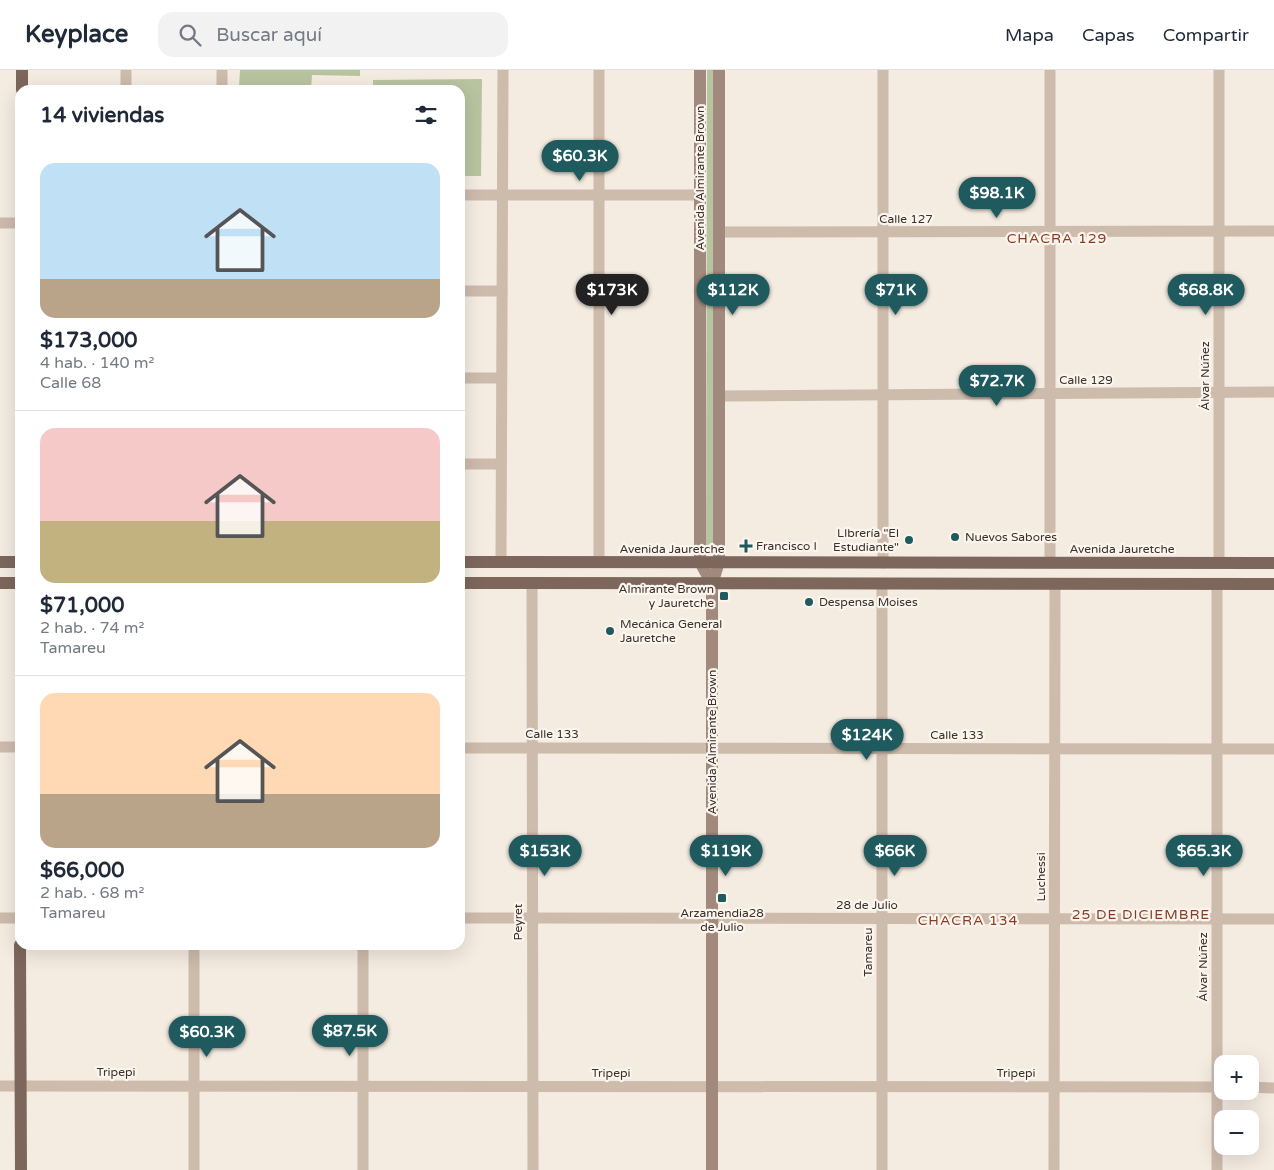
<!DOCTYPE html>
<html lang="es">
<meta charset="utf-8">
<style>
:root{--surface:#fff;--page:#f2f2f3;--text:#1f2937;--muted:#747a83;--line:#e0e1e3;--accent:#1f5a5e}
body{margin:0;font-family:"Varela Round",sans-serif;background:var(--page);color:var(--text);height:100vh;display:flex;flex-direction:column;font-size:19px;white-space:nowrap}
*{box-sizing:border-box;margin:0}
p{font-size:16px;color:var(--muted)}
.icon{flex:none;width:28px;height:28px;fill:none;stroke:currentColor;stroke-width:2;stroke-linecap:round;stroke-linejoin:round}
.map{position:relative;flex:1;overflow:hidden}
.sheet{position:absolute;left:15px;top:15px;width:450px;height:865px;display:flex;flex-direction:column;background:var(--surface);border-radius:15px;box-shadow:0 5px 20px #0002}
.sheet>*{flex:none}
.buttons{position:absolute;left:1214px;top:985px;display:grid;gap:10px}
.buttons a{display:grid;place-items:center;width:45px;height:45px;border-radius:10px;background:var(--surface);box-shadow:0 5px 20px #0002;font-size:25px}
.price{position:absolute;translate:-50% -42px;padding:0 11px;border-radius:18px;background:var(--accent);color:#fff;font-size:16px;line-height:32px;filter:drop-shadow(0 1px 2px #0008)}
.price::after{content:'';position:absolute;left:50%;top:30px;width:15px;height:11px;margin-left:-8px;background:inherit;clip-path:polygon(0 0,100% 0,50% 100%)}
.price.active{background:#222;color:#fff}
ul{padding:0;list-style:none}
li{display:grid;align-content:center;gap:10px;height:265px;padding:0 25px}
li+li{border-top:1px solid var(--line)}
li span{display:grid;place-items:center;height:155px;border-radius:15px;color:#555}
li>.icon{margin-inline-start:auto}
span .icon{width:90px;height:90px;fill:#fffc;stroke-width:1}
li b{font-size:21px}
h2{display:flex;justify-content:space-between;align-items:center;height:60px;padding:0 25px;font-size:21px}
header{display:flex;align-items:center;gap:30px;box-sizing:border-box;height:70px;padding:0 25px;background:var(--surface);border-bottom:1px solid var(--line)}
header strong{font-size:24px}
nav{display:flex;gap:28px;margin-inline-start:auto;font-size:18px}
.search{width:350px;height:45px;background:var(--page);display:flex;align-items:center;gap:12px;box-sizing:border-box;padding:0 18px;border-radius:15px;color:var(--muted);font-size:19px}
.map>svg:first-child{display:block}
.green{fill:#b8c4a0}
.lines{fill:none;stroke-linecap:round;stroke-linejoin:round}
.street{stroke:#cdbbac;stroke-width:11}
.secondary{stroke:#a18a7d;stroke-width:12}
.primary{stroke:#7d675c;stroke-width:12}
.poi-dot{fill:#1f5a5e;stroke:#fbf5ee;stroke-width:2}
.labels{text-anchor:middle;stroke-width:4.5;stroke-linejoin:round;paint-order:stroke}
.street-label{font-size:12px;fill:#3b302b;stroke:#fbf5ee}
.poi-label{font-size:12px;fill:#3b302b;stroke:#fbf5ee;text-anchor:start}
.neighbourhood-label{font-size:14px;letter-spacing:1px;fill:#8c3b22;stroke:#fbf5ee}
</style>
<header>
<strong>Keyplace</strong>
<div class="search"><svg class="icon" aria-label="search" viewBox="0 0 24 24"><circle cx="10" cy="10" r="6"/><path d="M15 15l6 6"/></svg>Buscar aquí</div>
<nav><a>Mapa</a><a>Capas</a><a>Compartir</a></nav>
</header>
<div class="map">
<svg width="1274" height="1100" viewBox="0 0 1274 1100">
<rect width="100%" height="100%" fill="#f4ebe1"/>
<g class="green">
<polygon points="240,0 360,0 360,6 312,5 311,19 239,18"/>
<polygon points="707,0 714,0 714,482 706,481"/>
<polygon points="482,9 481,106 460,106 460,20 373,20 373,10"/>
</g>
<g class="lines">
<g class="street">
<polyline points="126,0 126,20"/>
<polyline points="1050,0 1050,493"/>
<polyline points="1219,0 1219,493"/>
<polyline points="222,20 222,0"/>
<polyline points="460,125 700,125"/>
<polyline points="0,153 20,153"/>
<polyline points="719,162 1274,161"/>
<polyline points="460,221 502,221"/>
<polyline points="460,308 501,308"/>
<polyline points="719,326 1274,322"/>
<polyline points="460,394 501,394"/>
<polyline points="501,492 503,0"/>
<polyline points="599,492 599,0"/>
<polyline points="883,493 883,0"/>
<polyline points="532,514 533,1100"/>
<polyline points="882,514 882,1100"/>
<polyline points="1217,514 1217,1100"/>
<polyline points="0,677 20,677"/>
<polyline points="460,678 1274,679"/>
<polyline points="0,848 20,848"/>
<polyline points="460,848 1274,849"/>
<polyline points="0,1016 1222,1017"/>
<polyline points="1250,1017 1274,1018"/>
<polyline points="194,1100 194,875"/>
<polyline points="363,1100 363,875"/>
<polyline points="1054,1100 1055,514"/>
</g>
<g class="secondary">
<polyline points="700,0 700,492 712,514"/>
<polyline points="712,1100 712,514 719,492 719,0"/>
</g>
<g class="primary">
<polyline points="22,0 22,20"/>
<polyline points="0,492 20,492"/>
<polyline points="460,492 1274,493"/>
<polyline points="0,513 20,513"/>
<polyline points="460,513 1274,514"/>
<polyline points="20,875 21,1100"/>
</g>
</g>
<g class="poi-dot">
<circle cx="955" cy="467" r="5"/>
<circle cx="909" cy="470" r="5"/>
<path d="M743.5 468.5h5v5h5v5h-5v5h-5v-5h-5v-5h5z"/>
<rect x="719" y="521" width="10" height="10" rx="2.5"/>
<circle cx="809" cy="532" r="5"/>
<circle cx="610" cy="561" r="5"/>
<rect x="717" y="823" width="10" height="10" rx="2.5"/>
</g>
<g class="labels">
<g class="street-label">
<text transform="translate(700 108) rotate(-90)" y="4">Avenida Almirante Brown</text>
<text x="906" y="153">Calle 127</text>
<text transform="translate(1205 306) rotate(-90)" y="4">Álvar Núñez</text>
<text x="1086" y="314">Calle 129</text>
<text x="672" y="483">Avenida Jauretche</text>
<text x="1122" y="483">Avenida Jauretche</text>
<text x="552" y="668">Calle 133</text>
<text x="957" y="669">Calle 133</text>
<text transform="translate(712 672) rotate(-90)" y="4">Avenida Almirante Brown</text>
<text transform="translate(1041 807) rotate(-90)" y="4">Luchessi</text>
<text x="867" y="839">28 de Julio</text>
<text transform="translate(518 852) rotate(-90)" y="4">Peyret</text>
<text transform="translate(868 882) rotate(-90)" y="4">Tamareu</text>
<text transform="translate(1203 897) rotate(-90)" y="4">Álvar Núñez</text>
<text x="116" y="1006">Tripepi</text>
<text x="611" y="1007">Tripepi</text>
<text x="1016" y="1007">Tripepi</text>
</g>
<g class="poi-label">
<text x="899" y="467" text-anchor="end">LIbrería "El<tspan x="899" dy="14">Estudiante"</tspan></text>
<text x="965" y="471">Nuevos Sabores</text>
<text x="756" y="480">Francisco I</text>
<text x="714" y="523" text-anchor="end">Almirante Brown<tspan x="714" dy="14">y Jauretche</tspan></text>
<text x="819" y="536">Despensa Moises</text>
<text x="620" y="558">Mecánica General<tspan x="620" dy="14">Jauretche</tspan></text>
<text x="722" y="847" text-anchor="middle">Arzamendia28<tspan x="722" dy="14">de Julio</tspan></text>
</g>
<g class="neighbourhood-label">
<text x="1057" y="173">CHACRA 129</text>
<text x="1141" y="849">25 DE DICIEMBRE</text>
<text x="968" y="855">CHACRA 134</text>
</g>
</g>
</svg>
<div class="buttons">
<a>+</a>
<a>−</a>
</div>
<b class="price" style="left:580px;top:112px">$60.3K</b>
<b class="price" style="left:997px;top:149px">$98.1K</b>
<b class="price active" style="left:612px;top:246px">$173K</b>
<b class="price" style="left:733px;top:246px">$112K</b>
<b class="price" style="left:896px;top:246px">$71K</b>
<b class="price" style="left:1206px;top:246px">$68.8K</b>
<b class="price" style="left:997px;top:337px">$72.7K</b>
<b class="price" style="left:867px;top:691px">$124K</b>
<b class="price" style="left:545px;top:807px">$153K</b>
<b class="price" style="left:726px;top:807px">$119K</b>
<b class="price" style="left:895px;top:807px">$66K</b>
<b class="price" style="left:1204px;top:807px">$65.3K</b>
<b class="price" style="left:350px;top:987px">$87.5K</b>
<b class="price" style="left:207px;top:988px">$60.3K</b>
<section class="sheet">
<h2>14 viviendas<svg class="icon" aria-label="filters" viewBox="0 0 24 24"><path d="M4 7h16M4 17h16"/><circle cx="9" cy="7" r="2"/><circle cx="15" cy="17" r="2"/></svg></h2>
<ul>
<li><span style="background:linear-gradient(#bfe0f5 75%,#b9a48a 0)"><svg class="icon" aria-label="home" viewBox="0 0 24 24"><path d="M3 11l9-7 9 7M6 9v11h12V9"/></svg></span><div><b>$173,000</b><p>4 hab. · 140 m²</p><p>Calle 68</p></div></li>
<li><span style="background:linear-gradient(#f6c9c9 60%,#c2b280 0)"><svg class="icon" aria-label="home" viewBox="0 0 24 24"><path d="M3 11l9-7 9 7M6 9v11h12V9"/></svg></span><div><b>$71,000</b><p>2 hab. · 74 m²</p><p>Tamareu</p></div></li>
<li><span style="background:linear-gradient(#ffd9b3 65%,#b9a48a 0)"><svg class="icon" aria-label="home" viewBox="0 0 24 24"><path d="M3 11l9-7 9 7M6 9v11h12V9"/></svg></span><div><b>$66,000</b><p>2 hab. · 68 m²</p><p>Tamareu</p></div></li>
</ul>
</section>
</div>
